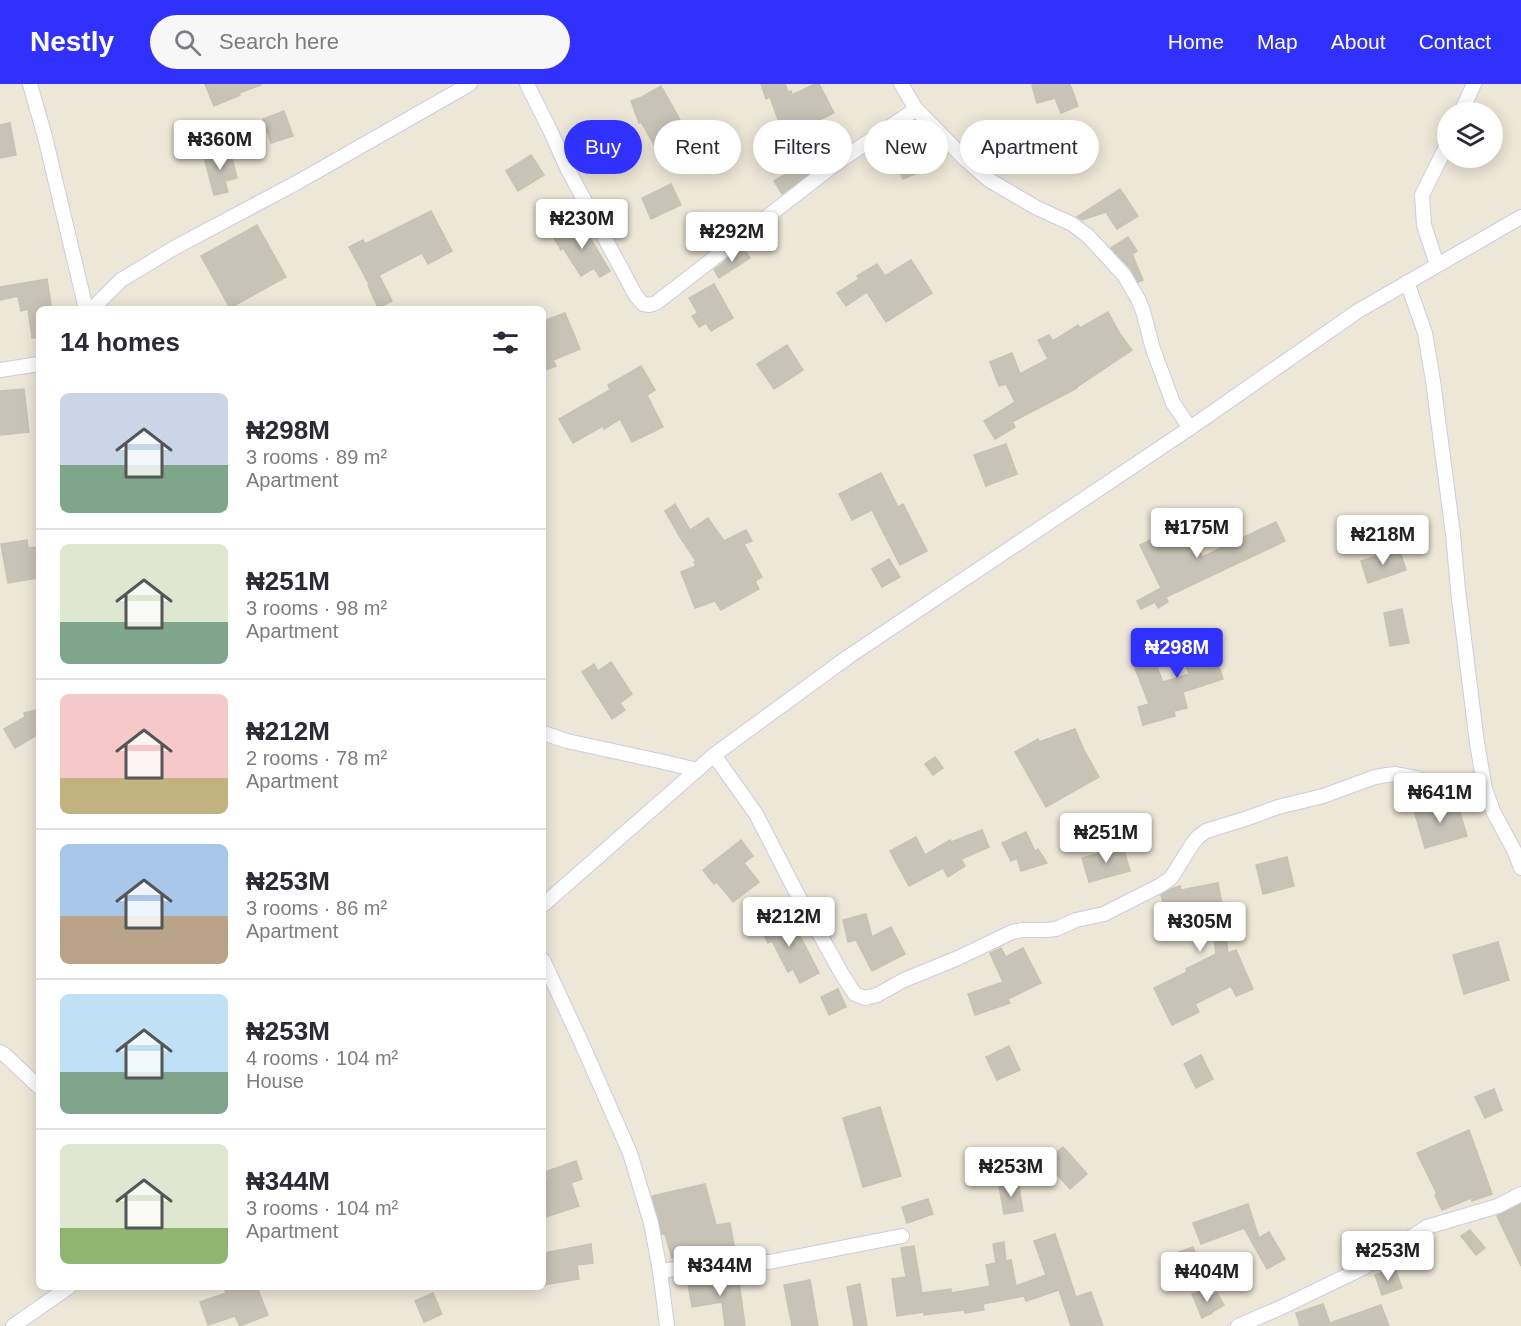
<!DOCTYPE html>
<meta charset="utf-8">
<style>
:root{--surface:#fff;--page:#f7f7f7;--text:#2b2b33;--muted:#7c7c81;--line:#e1e1e2;--accent:#3131ff}
body{margin:0;font-family:Arial,sans-serif;background:var(--page);color:var(--text);height:100vh;display:flex;flex-direction:column;font-size:22px;white-space:nowrap}
*{box-sizing:border-box;margin:0}
p{font-size:20px;color:var(--muted)}
.icon{flex:none;width:33px;height:33px;fill:none;stroke:currentColor;stroke-width:2;stroke-linecap:round;stroke-linejoin:round}
.map{position:relative;flex:1;overflow:hidden}
.panel{position:absolute;left:36px;top:222px;width:510px;height:984px;display:flex;flex-direction:column;background:var(--surface);border-radius:9px;box-shadow:0 3px 15px #0003}
.panel>*{flex:none}
.banner{position:absolute;left:564px;top:36px;width:570px;height:54px;display:flex;gap:12px}
.controls{position:absolute;left:1437px;top:18px;display:grid;gap:12px}
.controls a{display:grid;place-items:center;width:66px;height:66px;border-radius:50%;background:var(--surface);box-shadow:0 3px 15px #0003;font-size:30px}
.price{position:absolute;translate:-50% -51px;padding:0 14px;border-radius:6px;background:#fff;color:#222;font-size:20px;line-height:39px;filter:drop-shadow(0 2px 3px #0008)}
.price::after{content:'';position:absolute;left:50%;top:36px;width:18px;height:14px;margin-left:-9px;background:inherit;clip-path:polygon(0 0,100% 0,50% 100%)}
.price.current{background:var(--accent);color:#fff}
ul{padding:0;list-style:none}
li{display:flex;align-items:center;gap:18px;height:150px;padding:0 24px}
li+li{border-top:2px solid var(--line)}
li span{display:grid;place-items:center;flex:none;width:168px;height:120px;border-radius:9px;color:#555}
li>.icon{margin-inline-start:auto}
span .icon{width:72px;height:72px;fill:#fffc;stroke-width:1}
li b{font-size:26px}
h2{display:flex;justify-content:space-between;align-items:center;height:72px;padding:0 24px;font-size:26px}
.tag{padding:0 21px;border-radius:27px;background:var(--surface);box-shadow:0 3px 15px #0003;font-size:21px;line-height:54px}
.tag.current{background:var(--accent);color:#fff}
header{display:flex;align-items:center;gap:36px;box-sizing:border-box;height:84px;padding:0 30px;background:var(--accent);color:#fff}
header strong{font-size:28px}
nav{display:flex;gap:33px;margin-inline-start:auto;font-size:21px}
.search{width:420px;height:54px;background:var(--page);display:flex;align-items:center;gap:15px;box-sizing:border-box;padding:0 21px;border-radius:33px;color:var(--muted);font-size:22px}
.map>svg:first-child{display:block}
.building{fill:#c7c3b7;stroke:#c7c3b1;stroke-width:1.5}
.lines{fill:none;stroke-linecap:round;stroke-linejoin:round}
.minor-casing{stroke:#cccce3;stroke-width:16}
.minor{stroke:#fff;stroke-width:14}
</style>
<header>
<strong>Nestly</strong>
<div class="search"><svg class="icon" aria-label="search" viewBox="0 0 24 24"><circle cx="10" cy="10" r="6"/><path d="M15 15l6 6"/></svg>Search here</div>
<nav><a>Home</a><a>Map</a><a>About</a><a>Contact</a></nav>
</header>
<div class="map">
<svg width="1521" height="1242" viewBox="0 0 1521 1242">
<rect width="100%" height="100%" fill="#ece7d7"/>
<g class="building">
<polygon points="205,0 261,0 261,1 239,9 240,11 214,22"/>
<polygon points="761,0 785,0 788,8 791,7 792,11 815,0 819,0 834,29 815,38 814,36 782,47 770,13 766,15"/>
<polygon points="1039,0 1070,0 1078,22 1061,29 1055,14 1037,19 1032,1"/>
<polygon points="661,2 685,45 656,64 641,38 639,39 631,17 642,13"/>
<polygon points="284,27 293,52 271,59 263,35"/>
<polygon points="10,39 16,71 0,74 0,41"/>
<polygon points="838,62 840,66 782,110 774,97 808,77"/>
<polygon points="230,66 237,94 225,97 228,108 214,111 204,73"/>
<polygon points="920,67 927,85 903,95 895,77"/>
<polygon points="531,71 544,91 518,107 506,87"/>
<polygon points="671,100 681,121 651,135 642,114"/>
<polygon points="1120,105 1138,132 1117,145 1106,128 1082,136 1077,133"/>
<polygon points="431,127 452,167 428,180 422,169 379,191 392,217 378,224 368,201 369,200 349,163 363,156 365,160"/>
<polygon points="581,136 589,148 587,149 610,187 600,193 594,184 581,192 563,164 561,166 554,154"/>
<polygon points="257,141 286,193 230,224 201,172"/>
<polygon points="1128,153 1137,167 1132,170 1143,196 1138,198 1131,185 1111,164"/>
<polygon points="743,163 750,174 719,194 714,186"/>
<polygon points="911,176 932,209 886,238 867,208 846,222 837,209 859,195 857,192 877,180 885,192"/>
<polygon points="47,195 51,221 39,224 39,253 32,254 28,225 21,227 18,212 0,216 0,203"/>
<polygon points="714,200 733,234 711,247 706,239 699,243 692,232 698,229 689,214"/>
<polygon points="1108,228 1120,250 1132,266 1077,303 1077,304 1012,338 1015,343 995,355 984,337 1015,318 1006,300 999,302 990,278 1012,269 1020,290 1048,275 1038,256 1049,251 1053,257 1078,241 1080,244"/>
<polygon points="565,229 580,265 553,276 556,282 543,287 543,237"/>
<polygon points="787,261 803,286 774,305 757,280"/>
<polygon points="641,282 655,306 647,311 663,343 632,358 620,335 604,345 603,342 573,359 559,335 610,306 608,301"/>
<polygon points="24,305 29,348 0,351 0,307"/>
<polygon points="1006,360 1017,390 986,402 974,371"/>
<polygon points="881,389 898,423 903,420 927,467 900,481 872,426 852,436 839,410"/>
<polygon points="675,420 690,446 708,434 724,457 746,446 752,457 744,460 762,493 755,497 759,505 721,526 715,517 695,524 681,488 696,482 694,478 696,477 680,453 665,427"/>
<polygon points="1276,438 1285,457 1166,513 1168,518 1158,524 1155,518 1141,525 1137,517 1161,504 1140,461 1185,439 1202,473"/>
<polygon points="27,456 28,464 35,463 39,494 8,499 1,460"/>
<polygon points="1399,465 1406,486 1368,499 1361,477"/>
<polygon points="889,475 900,493 882,503 872,485"/>
<polygon points="1402,525 1409,559 1390,562 1384,529"/>
<polygon points="1208,548 1223,595 1183,608 1187,624 1174,627 1175,632 1143,641 1138,623 1149,620 1133,579 1152,572 1163,598 1189,590 1178,558"/>
<polygon points="611,578 632,610 620,619 625,626 612,635 582,588 594,580 598,587"/>
<polygon points="39,625 39,650 15,664 4,645 25,633 24,629"/>
<polygon points="1075,645 1084,666 1099,693 1046,723 1015,668 1038,655 1039,658"/>
<polygon points="935,673 943,684 933,691 925,680"/>
<polygon points="1445,717 1458,722 1467,752 1425,764 1414,726"/>
<polygon points="982,746 989,763 961,775 965,782 948,793 943,784 909,802 890,767 916,753 925,771 950,756 951,758"/>
<polygon points="1026,748 1035,767 1038,765 1047,779 1021,787 1017,774 1011,777 1002,759"/>
<polygon points="741,756 753,772 744,779 759,798 733,818 717,798 714,800 703,786"/>
<polygon points="1123,763 1130,787 1089,798 1082,774"/>
<polygon points="1287,773 1294,802 1263,810 1256,781"/>
<polygon points="1218,799 1225,836 1224,836 1228,869 1236,866 1253,905 1236,912 1231,902 1195,920 1199,928 1172,941 1154,904 1187,888 1186,885 1216,870 1212,840 1173,852 1161,811 1171,805 1180,802 1181,806"/>
<polygon points="775,828 786,851 797,846 819,889 800,899 793,885 788,888 772,857 768,859 757,837"/>
<polygon points="866,830 872,853 891,843 905,870 872,887 856,856 848,858 843,836"/>
<polygon points="1498,858 1509,896 1464,910 1453,871"/>
<polygon points="1001,864 1006,873 1023,864 1041,899 1008,915 1010,919 975,931 968,910 1003,898 990,869"/>
<polygon points="838,905 846,923 829,931 821,913"/>
<polygon points="1009,962 1020,986 997,996 986,973"/>
<polygon points="1201,971 1213,995 1196,1004 1184,980"/>
<polygon points="1494,1005 1502,1026 1485,1034 1475,1013"/>
<polygon points="880,1023 901,1092 863,1103 843,1034"/>
<polygon points="1469,1046 1492,1110 1472,1117 1471,1114 1442,1126 1435,1111 1437,1110 1417,1069"/>
<polygon points="1063,1063 1087,1090 1070,1105 1046,1078"/>
<polygon points="576,1077 582,1095 571,1099 579,1122 543,1134 543,1096 548,1094 545,1088"/>
<polygon points="1018,1098 1023,1127 1004,1130 999,1102"/>
<polygon points="705,1100 716,1141 730,1139 735,1167 705,1172 703,1165 672,1174 665,1150 662,1150 652,1112"/>
<polygon points="928,1115 933,1130 907,1139 902,1123"/>
<polygon points="1248,1120 1259,1154 1269,1148 1285,1175 1267,1185 1244,1144 1201,1160 1193,1139"/>
<polygon points="1521,1120 1521,1182 1497,1132"/>
<polygon points="1470,1146 1485,1164 1476,1171 1461,1152"/>
<polygon points="1055,1150 1076,1213 1091,1208 1103,1242 1071,1242 1059,1206 1026,1217 1024,1212 983,1220 984,1226 965,1229 965,1226 924,1231 924,1228 897,1232 892,1195 906,1193 901,1164 914,1162 922,1209 951,1205 951,1209 990,1202 986,1181 996,1179 993,1160 1004,1158 1006,1177 1011,1176 1016,1202 1046,1191 1034,1157"/>
<polygon points="591,1160 593,1179 577,1181 579,1195 543,1201 543,1169"/>
<polygon points="1193,1163 1202,1190 1189,1195 1179,1168"/>
<polygon points="1395,1184 1402,1204 1382,1211 1375,1191"/>
<polygon points="738,1190 745,1242 725,1242 722,1218 692,1223 688,1199"/>
<polygon points="810,1196 818,1242 792,1242 784,1201"/>
<polygon points="860,1200 867,1242 854,1242 847,1203"/>
<polygon points="224,1203 257,1203 268,1231 240,1242 235,1232 208,1241 200,1218 226,1209"/>
<polygon points="1203,1206 1207,1215 1217,1209 1224,1221 1212,1228 1212,1229 1202,1234 1192,1210"/>
<polygon points="433,1209 442,1230 424,1238 415,1217"/>
<polygon points="1323,1220 1330,1239 1381,1221 1389,1242 1300,1242 1296,1229"/>
</g>
<g class="lines">
<defs>
<g id="minor">
<polyline points="30,0 45,53 86,225"/>
<polyline points="527,0 550,46 567,84 636,212 643,220 649,221 656,219 834,81 916,25"/>
<polyline points="901,0 916,25 965,75 989,96 1037,124 1072,140 1088,152 1124,191 1138,215 1143,227 1153,265 1173,319 1190,344"/>
<polyline points="1461,28 1474,0"/>
<polyline points="1437,181 1424,141 1422,111 1448,59"/>
<polyline points="1407,198 1425,249 1433,297 1453,450 1458,506 1477,659 1485,705 1493,727 1515,768 1521,784"/>
<polyline points="92,225 121,196 174,164 298,98 470,0"/>
<polyline points="0,286 39,280"/>
<polyline points="543,649 567,657 664,678 697,686"/>
<polyline points="714,671 756,730 794,804 843,892 855,910 865,914 877,911 904,896 958,874 1012,848 1023,846 1045,846 1056,845 1076,836 1104,830 1161,801 1171,794 1193,759 1198,753 1206,747 1222,742 1245,735 1278,723 1323,712 1375,693 1387,691 1396,690 1416,694 1458,713 1473,710 1485,705"/>
<polyline points="543,821 714,671 848,573 1190,344 1358,227 1521,133"/>
<polyline points="543,876 582,960 630,1069 651,1139 660,1187 667,1242"/>
<polyline points="0,968 5,971 39,1003"/>
<polyline points="660,1187 728,1178 769,1178 902,1152"/>
<polyline points="13,1242 69,1203"/>
<polyline points="1238,1242 1280,1224 1363,1184 1427,1143 1498,1122 1521,1110"/>
</g>
</defs>
<use href="#minor" class="minor-casing"/>
<use href="#minor" class="minor"/>
</g>
</svg>
<div class="controls">
<a><svg class="icon" aria-label="layers" viewBox="0 0 24 24"><path d="M12 4l9 5-9 5-9-5zM3 14l9 5 9-5"/></svg></a>
</div>
<b class="price" style="left:220px;top:87px">₦360M</b>
<b class="price" style="left:582px;top:166px">₦230M</b>
<b class="price" style="left:732px;top:179px">₦292M</b>
<b class="price" style="left:1197px;top:475px">₦175M</b>
<b class="price" style="left:1383px;top:482px">₦218M</b>
<b class="price current" style="left:1177px;top:595px">₦298M</b>
<b class="price" style="left:1440px;top:740px">₦641M</b>
<b class="price" style="left:1106px;top:780px">₦251M</b>
<b class="price" style="left:789px;top:864px">₦212M</b>
<b class="price" style="left:1200px;top:869px">₦305M</b>
<b class="price" style="left:1011px;top:1114px">₦253M</b>
<b class="price" style="left:1388px;top:1198px">₦253M</b>
<b class="price" style="left:720px;top:1213px">₦344M</b>
<b class="price" style="left:1207px;top:1219px">₦404M</b>
<div class="banner">
<a class="tag current">Buy</a>
<a class="tag">Rent</a>
<a class="tag">Filters</a>
<a class="tag">New</a>
<a class="tag">Apartment</a>
</div>
<section class="panel">
<h2>14 homes<svg class="icon" aria-label="filters" viewBox="0 0 24 24"><path d="M4 7h16M4 17h16"/><circle cx="9" cy="7" r="2"/><circle cx="15" cy="17" r="2"/></svg></h2>
<ul>
<li><span style="background:linear-gradient(#c9d6e8 60%,#7fa58c 0)"><svg class="icon" aria-label="home" viewBox="0 0 24 24"><path d="M3 11l9-7 9 7M6 9v11h12V9"/></svg></span><div><b>₦298M</b><p>3 rooms · 89 m²</p><p>Apartment</p></div></li>
<li><span style="background:linear-gradient(#dfe7d0 65%,#7fa58c 0)"><svg class="icon" aria-label="home" viewBox="0 0 24 24"><path d="M3 11l9-7 9 7M6 9v11h12V9"/></svg></span><div><b>₦251M</b><p>3 rooms · 98 m²</p><p>Apartment</p></div></li>
<li><span style="background:linear-gradient(#f6c9c9 70%,#c2b280 0)"><svg class="icon" aria-label="home" viewBox="0 0 24 24"><path d="M3 11l9-7 9 7M6 9v11h12V9"/></svg></span><div><b>₦212M</b><p>2 rooms · 78 m²</p><p>Apartment</p></div></li>
<li><span style="background:linear-gradient(#a9c7e8 60%,#b9a48a 0)"><svg class="icon" aria-label="home" viewBox="0 0 24 24"><path d="M3 11l9-7 9 7M6 9v11h12V9"/></svg></span><div><b>₦253M</b><p>3 rooms · 86 m²</p><p>Apartment</p></div></li>
<li><span style="background:linear-gradient(#bfe0f5 65%,#7fa58c 0)"><svg class="icon" aria-label="home" viewBox="0 0 24 24"><path d="M3 11l9-7 9 7M6 9v11h12V9"/></svg></span><div><b>₦253M</b><p>4 rooms · 104 m²</p><p>House</p></div></li>
<li><span style="background:linear-gradient(#dfe7d0 70%,#8fb573 0)"><svg class="icon" aria-label="home" viewBox="0 0 24 24"><path d="M3 11l9-7 9 7M6 9v11h12V9"/></svg></span><div><b>₦344M</b><p>3 rooms · 104 m²</p><p>Apartment</p></div></li>
</ul>
</section>
</div>
